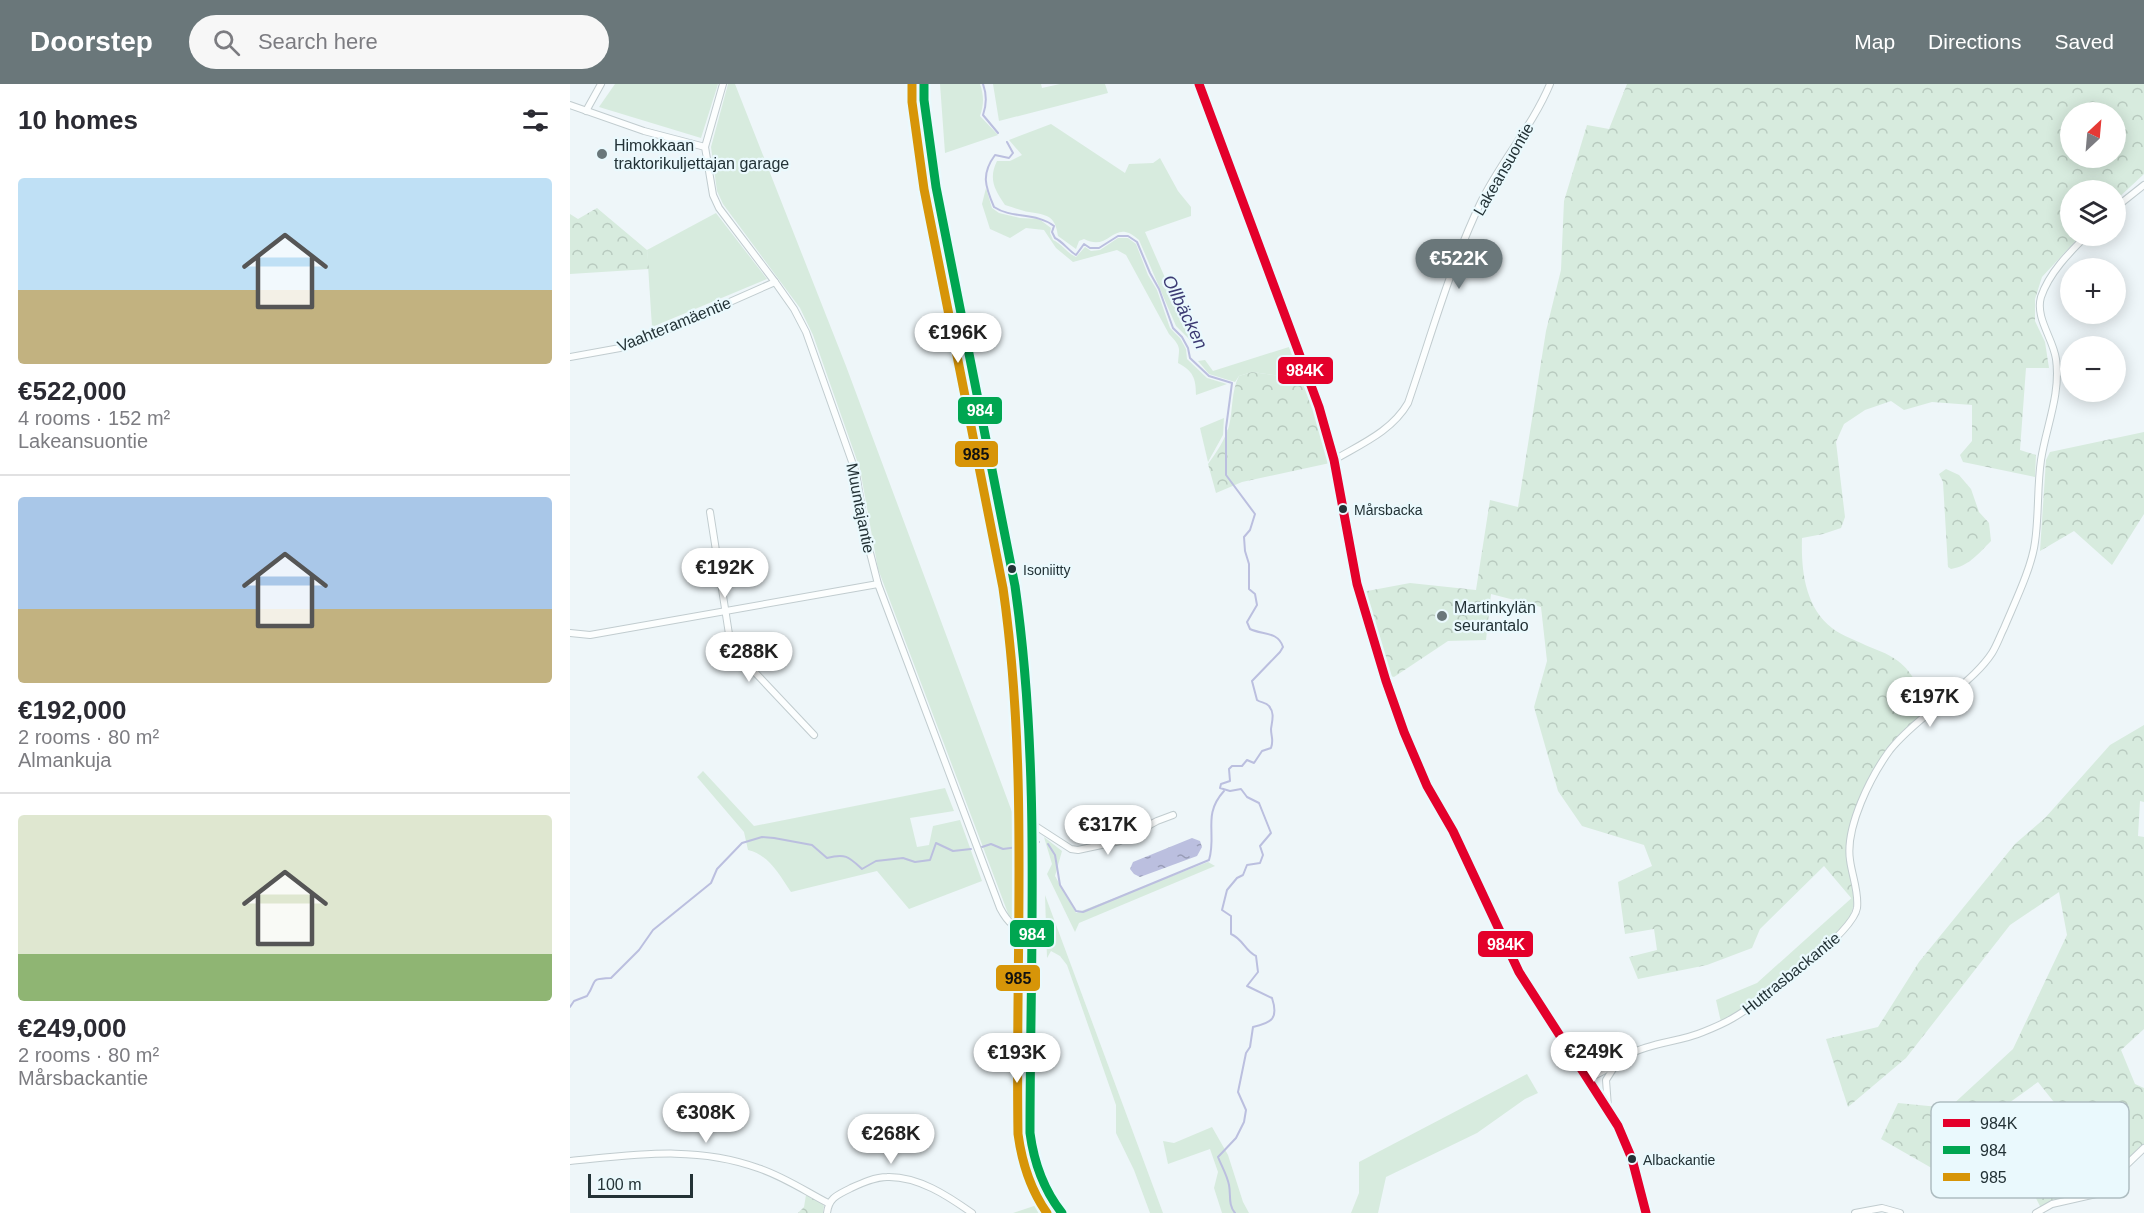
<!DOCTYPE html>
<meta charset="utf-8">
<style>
:root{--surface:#fff;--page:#f7f7f7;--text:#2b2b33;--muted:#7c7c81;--line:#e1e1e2;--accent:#6a777a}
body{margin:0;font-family:Helvetica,sans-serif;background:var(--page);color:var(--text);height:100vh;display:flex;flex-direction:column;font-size:22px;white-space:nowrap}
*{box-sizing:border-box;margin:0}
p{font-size:20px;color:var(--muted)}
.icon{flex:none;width:33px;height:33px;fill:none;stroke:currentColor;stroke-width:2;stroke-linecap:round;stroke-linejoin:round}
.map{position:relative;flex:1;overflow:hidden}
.details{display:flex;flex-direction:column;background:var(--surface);width:570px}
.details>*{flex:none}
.needle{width:39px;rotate:26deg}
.buttons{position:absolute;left:1490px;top:18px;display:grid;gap:12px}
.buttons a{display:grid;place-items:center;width:66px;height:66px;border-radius:50%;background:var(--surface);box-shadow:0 3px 15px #0003;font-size:30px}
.scale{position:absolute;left:18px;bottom:15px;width:105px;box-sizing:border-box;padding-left:6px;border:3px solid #233236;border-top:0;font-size:16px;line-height:21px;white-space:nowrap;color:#233236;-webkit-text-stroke:4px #eaf9fd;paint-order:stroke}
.price{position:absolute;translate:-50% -51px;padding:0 14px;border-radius:21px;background:#fff;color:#222;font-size:20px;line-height:39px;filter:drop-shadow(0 2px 3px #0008)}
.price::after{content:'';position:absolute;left:50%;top:36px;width:18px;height:14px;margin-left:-9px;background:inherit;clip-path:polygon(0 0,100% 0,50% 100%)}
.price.active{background:var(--accent);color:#fff}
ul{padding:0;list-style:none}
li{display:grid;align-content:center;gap:12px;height:318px;padding:0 18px}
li+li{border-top:2px solid var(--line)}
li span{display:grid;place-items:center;height:186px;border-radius:6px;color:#555}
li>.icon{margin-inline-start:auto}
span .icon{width:108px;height:108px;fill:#fffc;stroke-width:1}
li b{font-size:26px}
h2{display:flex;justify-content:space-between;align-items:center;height:72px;padding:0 18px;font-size:26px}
header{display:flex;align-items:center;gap:36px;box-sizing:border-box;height:84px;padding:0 30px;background:var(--accent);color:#fff}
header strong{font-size:28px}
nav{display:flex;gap:33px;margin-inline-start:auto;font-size:21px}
.search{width:420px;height:54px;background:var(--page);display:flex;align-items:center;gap:15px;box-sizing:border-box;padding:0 21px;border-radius:33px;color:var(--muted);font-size:22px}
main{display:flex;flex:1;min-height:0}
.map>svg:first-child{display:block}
.grass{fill:#d7ebde}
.forest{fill:url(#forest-crowns);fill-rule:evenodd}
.water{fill:url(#water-ripples)}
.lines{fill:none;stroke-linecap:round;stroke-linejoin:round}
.stream{stroke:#bbbfdf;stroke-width:2}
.street-casing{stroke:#c1cccf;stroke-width:8}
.secondary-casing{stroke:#c1cccf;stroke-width:10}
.street{stroke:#fcfefe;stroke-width:6}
.secondary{stroke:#fcfefe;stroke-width:8}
.bus-1-casing{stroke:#eaf9fd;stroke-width:14}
.bus-2-casing{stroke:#eaf9fd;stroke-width:14}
.bus-3-casing{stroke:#eaf9fd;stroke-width:14}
.bus-1{stroke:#e4002b;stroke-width:9}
.bus-2{stroke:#00a651;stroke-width:9}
.bus-3{stroke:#d79508;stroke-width:9}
.poi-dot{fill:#6a777a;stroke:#eaf9fd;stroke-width:2}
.bus-dot{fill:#233236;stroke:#eaf9fd;stroke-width:2}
.labels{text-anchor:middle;stroke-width:4.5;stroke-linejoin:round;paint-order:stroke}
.bus-label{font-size:14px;fill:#233236;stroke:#eaf9fd;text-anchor:start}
.poi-label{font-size:16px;fill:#233236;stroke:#eaf9fd;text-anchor:start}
.street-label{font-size:16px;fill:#233236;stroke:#eaf9fd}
.water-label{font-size:18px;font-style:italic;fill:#3c3b73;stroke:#eaf9fd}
.key{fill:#eaf9fd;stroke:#aebdc1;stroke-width:1.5}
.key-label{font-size:16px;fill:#233236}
.line-badge{stroke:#eaf9fd;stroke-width:2}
.badge-label{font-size:16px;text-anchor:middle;font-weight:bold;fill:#fff}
.pale-badge-label{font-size:16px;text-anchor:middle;font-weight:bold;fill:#111}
</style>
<header>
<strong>Doorstep</strong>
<div class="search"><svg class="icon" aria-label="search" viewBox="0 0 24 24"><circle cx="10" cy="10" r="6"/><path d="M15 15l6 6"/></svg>Search here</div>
<nav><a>Map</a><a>Directions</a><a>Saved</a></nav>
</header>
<main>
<section class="details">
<h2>10 homes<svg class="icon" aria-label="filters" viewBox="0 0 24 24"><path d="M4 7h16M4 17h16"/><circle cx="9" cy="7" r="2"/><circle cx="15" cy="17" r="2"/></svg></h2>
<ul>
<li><span style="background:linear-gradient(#bfe0f5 60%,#c2b280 0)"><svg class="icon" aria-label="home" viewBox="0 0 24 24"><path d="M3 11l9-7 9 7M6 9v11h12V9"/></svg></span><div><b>€522,000</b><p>4 rooms · 152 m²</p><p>Lakeansuontie</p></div></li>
<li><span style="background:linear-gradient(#a9c7e8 60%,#c2b280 0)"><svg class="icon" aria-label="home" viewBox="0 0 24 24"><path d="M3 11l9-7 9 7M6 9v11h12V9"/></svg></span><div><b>€192,000</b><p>2 rooms · 80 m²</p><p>Almankuja</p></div></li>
<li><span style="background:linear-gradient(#dfe7d0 75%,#8fb573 0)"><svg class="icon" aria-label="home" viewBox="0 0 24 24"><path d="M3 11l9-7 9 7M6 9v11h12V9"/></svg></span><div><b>€249,000</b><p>2 rooms · 80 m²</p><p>Mårsbackantie</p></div></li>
</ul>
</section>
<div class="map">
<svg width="1574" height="1129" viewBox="0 0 1574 1129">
<defs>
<pattern id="forest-crowns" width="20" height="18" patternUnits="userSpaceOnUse" patternTransform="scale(1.5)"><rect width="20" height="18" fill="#d7ebde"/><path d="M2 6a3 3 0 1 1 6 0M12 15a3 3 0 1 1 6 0" fill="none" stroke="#b8cabf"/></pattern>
<pattern id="water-ripples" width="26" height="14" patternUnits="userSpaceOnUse" patternTransform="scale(1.5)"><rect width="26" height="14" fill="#bbbfdf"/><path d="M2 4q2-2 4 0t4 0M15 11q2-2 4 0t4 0" fill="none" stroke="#989cb6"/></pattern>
</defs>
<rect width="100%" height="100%" fill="#eef6f9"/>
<g class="grass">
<polygon points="45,0 148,0 131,54 29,23"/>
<polygon points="158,0 165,0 276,282 448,744 456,757 456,836 448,837 439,832 308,485 290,385 243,251 230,224 153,120 147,107 141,63"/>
<path d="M370 0H410C414 12 414 20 410 32L428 51 375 69Z"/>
<polygon points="423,0 471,0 472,4 490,0 535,0 538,9 429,37"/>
<path d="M481 40 555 89 559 80 583 79 590 74 608 107 621 123V132L575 148 624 260 606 242 569 156C543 132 541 169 514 155L509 157 506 165 488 152C485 131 477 131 459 128 451 127 443 123 435 121 425 106 418 95 427 77H440L452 71 439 56Z"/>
<path d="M416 104 422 124 429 129 450 134 469 135 481 144 480 149 483 156C492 160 497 169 506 173L515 163 521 167 530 166 548 154H558L566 160 578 191 587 206 600 244 610 254 616 265 617 275 637 294 657 300 626 311C626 294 623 287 608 279 609 263 612 264 599 250L556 171 547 166 503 178 486 164 474 146 456 144 440 154 420 145 412 120Z"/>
<polygon points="146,129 197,195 82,243 77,166"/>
<polygon points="719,263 731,295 682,288 669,292 665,298 639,290 628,277 635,276 643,287"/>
<polygon points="654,334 653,351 638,378 630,344"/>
<path d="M133 687 184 742 375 704 384 727 340 734 347 763 359 761 363 742 390 736 412 797 339 825 307 787 221 808C209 790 199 771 178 766L174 748 127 693Z"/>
<polygon points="474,753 492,767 485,792 506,829 638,778 645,782 509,839 505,848 477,790 482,780"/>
<polygon points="475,811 593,1129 580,1129 564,1086 546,1049 546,1021 497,881 490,872 481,867 477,874"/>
<path d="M1285 811C1284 826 1280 834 1271 846L1186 916 1151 938 1146 916 1187 899Z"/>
<polygon points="957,990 968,1009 955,1015 907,1049 816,1093 808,1129 781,1129 789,1109 789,1078"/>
<polygon points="642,1043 658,1071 673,1118 679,1129 652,1129 644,1104 648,1088 640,1065 598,1080 593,1057 604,1059"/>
<polygon points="476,1118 485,1129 443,1129"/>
</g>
<g class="forest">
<path d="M1057 0H1574V90L1545 117V106H1500V152H1510L1472 193 1465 215V237L1475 258 1479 284H1456L1450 366 1466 371 1465 393 1393 378 1390 371 1402 357V321L1362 318 1334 326 1321 317 1295 326 1274 340 1266 358 1275 433 1271 444 1253 450 1232 454C1231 486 1235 523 1262 544 1269 550 1282 555 1291 559 1303 565 1318 569 1328 577 1345 590 1348 606 1361 622 1324 656 1302 681 1285 730 1282 740 1278 750 1277 761 1275 777 1281 795 1285 811L1282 815 1254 782 1190 845 1182 864 1137 881 1068 895 1059 873 1087 866 1084 845 1055 850 1048 798 1082 782 1074 761 1012 742 988 707 964 623 977 577 971 523 921 510 916 556 878 557 824 593 817 591 792 508 840 499 906 506 920 416 948 423 976 247 991 186 994 117 1017 41 1039 45ZM1500 28H1545V74H1500Z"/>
<polygon points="27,124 77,166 79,185 0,190 0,130 8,135"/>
<path d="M682 288 731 295 746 330 760 379 672 398 646 409 638 380C646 369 655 356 659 342 663 326 661 307 669 292Z"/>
<polygon points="1574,348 1574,430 1542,481 1504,447 1470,467 1476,376 1480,368"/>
<path d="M1376 385 1389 391 1401 405 1409 428 1419 439 1421 457C1408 470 1399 482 1381 485L1378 483 1373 398 1369 390Z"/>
<polygon points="1574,641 1574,718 1570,717 1568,752 1574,753 1574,945 1551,966 1565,1000 1574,1004 1574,1064 1553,1086 1547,1038 1507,1043 1502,1116 1472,1126 1454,1091 1491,1027 1468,998 1411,1039 1386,1098 1311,1055 1328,1019 1379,1024 1443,965 1497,851 1489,808 1440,841 1336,974 1278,1023 1256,955 1308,943 1349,878 1445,760 1475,734 1540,661"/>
<polygon points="236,1111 250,1117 254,1122 253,1129 228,1129 234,1123"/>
</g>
<polygon class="water" points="622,754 630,757 632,763 627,772 570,793 564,790 560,785 563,778"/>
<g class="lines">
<g class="stream">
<path d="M413 0C417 11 417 20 413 31L428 49"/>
<path d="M437 58 443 69 439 74 425 71C411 90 415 102 424 123 442 135 466 128 484 142L482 148 485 154C493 158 498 166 506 171L514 160 520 164H529L548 152H558L567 158 580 189 589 205 603 244 612 253 618 264 620 274 639 292 662 299 656 344V391L685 430 680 446 674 453 675 467 679 480V505L685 510 687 521 677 538 680 545C692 551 708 547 713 563L710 568 682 597 687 616C691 619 696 618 699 622 705 629 702 637 701 645 701 653 704 656 701 664L692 667 684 679 677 676 672 682H662L659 685 660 697 651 700 650 704 660 707 671 705 677 713 689 719 701 749 690 762 693 771 690 779 677 781 673 791 667 794 657 806 652 826 661 832V850C673 855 675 867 686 872L688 888 677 902 702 914C709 935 701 939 683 943L680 963 676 969 668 1008 676 1026 674 1038 666 1054 648 1073C652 1083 657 1091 659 1101 661 1111 658 1121 665 1129"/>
<polyline points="466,758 469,758"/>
<path d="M478 760 485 771 490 801 506 827 513 828 639 776C647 750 632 731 654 707"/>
<polyline points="412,763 421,760 433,765 455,762"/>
<path d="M0 923 4 917 17 912C28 896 18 895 41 894L69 866 83 846 141 799 147 785 172 759 192 753 204 754 242 761 257 774C276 769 279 773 292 785L306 777 333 774 345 778 360 776 366 759 383 767 401 765"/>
</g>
<defs>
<g id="street">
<path d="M153 0 135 63 143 111 149 124 205 198 224 225 236 248 286 389 297 457 308 500 430 824C438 839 444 845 461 845"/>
<polyline points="629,0 749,323 764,376 787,500 816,597 834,648 857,702 883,747 949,888 1048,1042 1062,1075 1076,1129"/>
<polyline points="0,21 74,47 135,63"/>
<polyline points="16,27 31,0"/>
<polyline points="1545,124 1574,101"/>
<polyline points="0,273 50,264 76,255 205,198"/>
<path d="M764 376C791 360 822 347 838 319 861 252 880 183 910 120 930 78 962 43 980 0"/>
<polyline points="140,428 161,563 244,651"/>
<polyline points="0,549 20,551 308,500"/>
<polyline points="461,743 467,743 501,765 508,766 550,757 587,737 603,731"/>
<path d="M1018 994C1036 988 1045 979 1060 970 1082 958 1110 958 1133 948 1143 944 1153 940 1163 934 1187 920 1283 850 1287 824 1289 808 1282 792 1280 776 1275 743 1301 692 1320 666 1336 646 1357 631 1376 615 1392 601 1411 586 1422 569 1427 561 1430 552 1434 544 1444 520 1462 483 1465 458 1469 431 1467 403 1471 376 1476 343 1491 310 1486 275 1483 254 1465 234 1471 213 1479 189 1499 169 1516 152"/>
<polyline points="1038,1023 1036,996 1043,985"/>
<path d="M0 1077C64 1071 125 1061 188 1084 213 1092 235 1107 258 1119"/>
<path d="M257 1129C259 1113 268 1111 281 1104 292 1099 305 1093 317 1093 348 1092 378 1112 402 1129"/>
<polyline points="1285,1129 1312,1124 1330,1129"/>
<polyline points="1466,1129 1482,1120 1526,1110 1574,1064"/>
</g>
<path id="secondary" d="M354 0V16L366 103 445 502C461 602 462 702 461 802 461 885 460 967 460 1049 463 1080 472 1105 492 1129"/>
</defs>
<use href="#street" class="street-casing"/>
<use href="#secondary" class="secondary-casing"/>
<use href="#street" class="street"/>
<use href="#secondary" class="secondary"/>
<defs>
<polyline id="bus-1" points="629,0 749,323 764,376 787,500 816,597 834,648 857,702 883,747 949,888 1048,1042 1062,1075 1076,1129"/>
<path id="bus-2" d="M354 0V16L366 103 445 502C471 683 460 867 460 1049 464 1079 473 1105 492 1129"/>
<path id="bus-3" d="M342 0V18L354 105 433 504C459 685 445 868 448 1050 452 1079 460 1105 477 1129"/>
</defs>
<use href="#bus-1" class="bus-1-casing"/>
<use href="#bus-2" class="bus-2-casing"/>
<use href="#bus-3" class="bus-3-casing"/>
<use href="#bus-1" class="bus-1"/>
<use href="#bus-2" class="bus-2"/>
<use href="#bus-3" class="bus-3"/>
</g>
<g class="poi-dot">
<circle cx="32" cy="70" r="6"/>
<circle cx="872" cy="532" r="6"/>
</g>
<g class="bus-dot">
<circle cx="773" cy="425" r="5"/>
<circle cx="442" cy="485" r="5"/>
<circle cx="1062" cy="1075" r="5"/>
</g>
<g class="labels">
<g class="bus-label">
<text x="784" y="431">Mårsbacka</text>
<text x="453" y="491">Isoniitty</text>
<text x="1073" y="1081">Albackantie</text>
</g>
<g class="poi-label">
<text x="44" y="67">Himokkaan<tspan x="44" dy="18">traktorikuljettajan garage</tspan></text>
<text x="884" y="529">Martinkylän<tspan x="884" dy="18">seurantalo</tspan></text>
</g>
<g class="street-label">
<text transform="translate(933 85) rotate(-60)" y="6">Lakeansuontie</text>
<text transform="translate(104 240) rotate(-22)" y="6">Vaahteramäentie</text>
<text transform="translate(291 424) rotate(79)" y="6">Muuntajantie</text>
<text transform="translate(1221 889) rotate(-39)" y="6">Huttrasbackantie</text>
</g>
<g class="water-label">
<text transform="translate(615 228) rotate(64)" y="6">Ollbäcken</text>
</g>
</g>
<rect x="1361" y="1018" width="198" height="96" rx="9" class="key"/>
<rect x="1373" y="1035" width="27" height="8" fill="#e4002b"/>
<rect x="1373" y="1062" width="27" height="8" fill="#00a651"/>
<rect x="1373" y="1089" width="27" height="8" fill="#d79508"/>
<g class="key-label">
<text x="1410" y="1045">984K</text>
<text x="1410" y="1072">984</text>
<text x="1410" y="1099">985</text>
</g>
<g class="line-badge">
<rect x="707" y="272" width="57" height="29" rx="6" fill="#e4002b"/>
<rect x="387" y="312" width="46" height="29" rx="6" fill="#00a651"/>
<rect x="384" y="356" width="45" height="28" rx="6" fill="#d79508"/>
<rect x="439" y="835" width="46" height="29" rx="6" fill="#00a651"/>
<rect x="907" y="846" width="57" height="28" rx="6" fill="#e4002b"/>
<rect x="425" y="880" width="46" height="28" rx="6" fill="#d79508"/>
</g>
<g class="badge-label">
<text x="735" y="292">984K</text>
<text x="410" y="332">984</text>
<text x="462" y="856">984</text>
<text x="936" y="866">984K</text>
</g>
<g class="pale-badge-label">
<text x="406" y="376">985</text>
<text x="448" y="900">985</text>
</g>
</svg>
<div class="buttons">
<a><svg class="needle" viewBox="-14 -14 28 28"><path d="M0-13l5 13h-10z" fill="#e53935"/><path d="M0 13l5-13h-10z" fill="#7c7c81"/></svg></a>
<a><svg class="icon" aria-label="layers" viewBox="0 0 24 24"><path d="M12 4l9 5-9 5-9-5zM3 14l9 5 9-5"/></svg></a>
<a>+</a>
<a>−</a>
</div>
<div class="scale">100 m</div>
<b class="price active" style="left:889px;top:206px">€522K</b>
<b class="price" style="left:388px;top:280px">€196K</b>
<b class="price" style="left:155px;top:515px">€192K</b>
<b class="price" style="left:179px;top:599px">€288K</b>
<b class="price" style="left:1360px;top:644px">€197K</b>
<b class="price" style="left:538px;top:772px">€317K</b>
<b class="price" style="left:1024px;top:999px">€249K</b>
<b class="price" style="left:447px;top:1000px">€193K</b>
<b class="price" style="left:136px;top:1060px">€308K</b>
<b class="price" style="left:321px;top:1081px">€268K</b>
</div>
</main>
